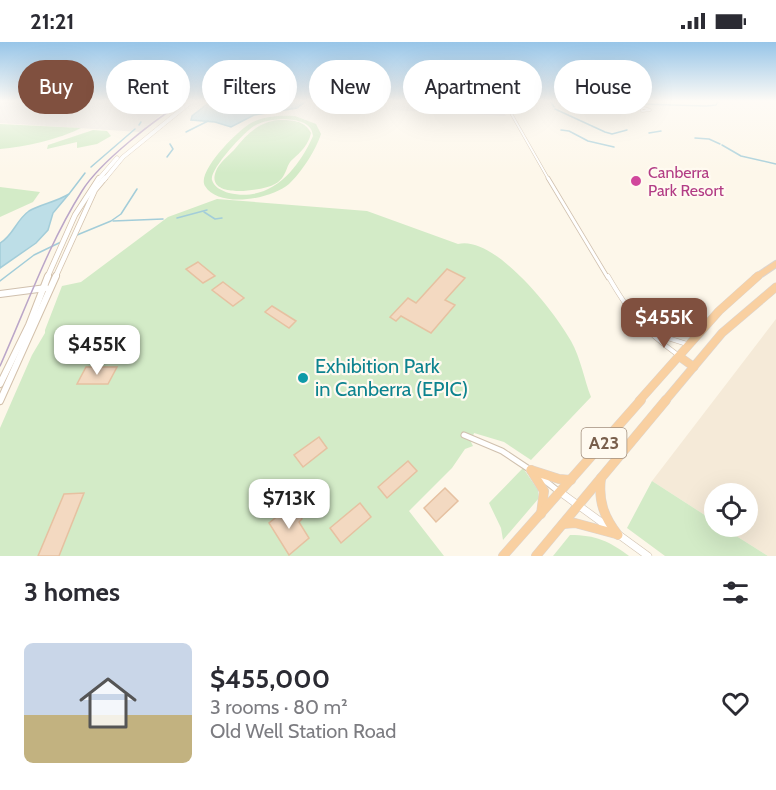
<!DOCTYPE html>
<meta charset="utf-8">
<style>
:root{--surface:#fff;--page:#f7f7f7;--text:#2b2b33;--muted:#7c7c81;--line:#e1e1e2;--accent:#80503f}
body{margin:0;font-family:Cabin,sans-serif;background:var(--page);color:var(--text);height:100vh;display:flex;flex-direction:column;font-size:22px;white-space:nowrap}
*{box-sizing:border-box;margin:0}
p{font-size:20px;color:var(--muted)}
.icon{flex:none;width:33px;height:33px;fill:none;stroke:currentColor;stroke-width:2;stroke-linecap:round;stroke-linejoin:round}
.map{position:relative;height:514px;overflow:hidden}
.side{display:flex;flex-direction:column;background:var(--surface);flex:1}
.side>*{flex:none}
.hud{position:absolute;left:18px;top:18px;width:741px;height:54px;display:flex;gap:12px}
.fabs{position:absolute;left:704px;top:441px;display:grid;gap:12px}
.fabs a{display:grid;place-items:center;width:54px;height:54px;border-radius:50%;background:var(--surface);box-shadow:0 6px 24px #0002;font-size:30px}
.price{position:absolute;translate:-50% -51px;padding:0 14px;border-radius:12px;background:#fff;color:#222;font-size:20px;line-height:39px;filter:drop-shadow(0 2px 3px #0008)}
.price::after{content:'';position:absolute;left:50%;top:36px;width:18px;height:14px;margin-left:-9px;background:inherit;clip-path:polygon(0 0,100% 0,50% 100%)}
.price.current{background:var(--accent);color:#fff}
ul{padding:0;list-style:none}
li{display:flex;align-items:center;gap:18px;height:150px;padding:0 24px}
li+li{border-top:2px solid var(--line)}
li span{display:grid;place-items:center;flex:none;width:168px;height:120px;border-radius:9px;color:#555}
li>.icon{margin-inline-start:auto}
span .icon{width:72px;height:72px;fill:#fffc;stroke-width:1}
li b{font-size:26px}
h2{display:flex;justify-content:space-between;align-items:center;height:72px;padding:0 24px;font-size:26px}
.chip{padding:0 21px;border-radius:27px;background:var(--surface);box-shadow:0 6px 24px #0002;font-size:21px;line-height:54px}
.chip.current{background:var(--accent);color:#fff}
.status{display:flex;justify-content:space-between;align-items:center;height:42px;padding:0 30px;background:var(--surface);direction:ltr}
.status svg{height:16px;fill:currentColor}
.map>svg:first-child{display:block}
.residential{fill:#f5ead8}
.industrial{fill:#eee9e2}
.green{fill:#d3ebc7;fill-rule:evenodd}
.water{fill:#bddee7;stroke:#a3cdd9;stroke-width:1.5}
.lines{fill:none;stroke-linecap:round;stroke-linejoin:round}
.stream{stroke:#a3cdd9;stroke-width:1.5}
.building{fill:#f3d9c1;stroke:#e6c1a1;stroke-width:1.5}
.minor-far3-casing{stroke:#d0c0ae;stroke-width:3}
.minor-far2-casing{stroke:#d0c0ae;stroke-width:4.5}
.minor-far1-casing{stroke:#d0c0ae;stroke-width:5}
.minor-casing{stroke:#d0c0ae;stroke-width:7}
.tertiary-far1-casing{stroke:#d0c0ae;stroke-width:8}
.tertiary-casing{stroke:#d0c0ae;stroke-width:8}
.secondary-far2-casing{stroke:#d3c1ac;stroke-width:4.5}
.secondary-far1-casing{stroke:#d3c1ac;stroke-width:6}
.secondary-casing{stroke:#d3c1ac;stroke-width:8}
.trunk-far2-casing{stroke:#dcd5d0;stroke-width:8}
.trunk-far1-casing{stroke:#dcd5d0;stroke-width:9}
.trunk-casing{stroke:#dcd5d0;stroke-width:10}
.minor-far3{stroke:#fff;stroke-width:2}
.minor-far2{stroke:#fff;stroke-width:3}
.minor-far1{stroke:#fff;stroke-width:4}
.minor{stroke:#fff;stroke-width:5}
.tertiary-far1{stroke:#fff;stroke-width:6}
.tertiary{stroke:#fff;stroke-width:7}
.secondary-far2{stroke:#fff;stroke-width:4}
.secondary-far1{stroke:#fff;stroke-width:4.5}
.secondary{stroke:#fff;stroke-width:6}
.trunk-far2{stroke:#f9d0a1;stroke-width:6}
.trunk-far1{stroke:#f9d0a1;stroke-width:8}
.trunk{stroke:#f9d0a1;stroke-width:9}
.tram{stroke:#bba6c8;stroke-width:1.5}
.hotel-dot{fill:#d1479c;stroke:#fffaf0;stroke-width:2}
.culture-dot{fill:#0f9aa8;stroke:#fffaf0;stroke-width:2}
.labels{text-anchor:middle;stroke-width:4.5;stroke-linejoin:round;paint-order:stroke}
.far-hotel-label{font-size:16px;fill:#b23c85;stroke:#fffaf0;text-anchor:start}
.shield{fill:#fffaf0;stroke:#a18e7d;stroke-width:1.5}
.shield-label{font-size:18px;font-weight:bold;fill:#795f4c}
.culture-label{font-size:20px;fill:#0d838f;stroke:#fffaf0;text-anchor:start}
</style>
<div class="status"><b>21:21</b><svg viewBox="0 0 49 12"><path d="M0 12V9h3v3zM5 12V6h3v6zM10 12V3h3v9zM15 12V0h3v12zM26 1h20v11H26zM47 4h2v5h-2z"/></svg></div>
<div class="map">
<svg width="776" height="514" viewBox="0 0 776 514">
<rect width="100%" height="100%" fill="#fdf7ea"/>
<polygon class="residential" points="776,277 776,514 768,514 722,485 747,484 747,452 714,452 714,479 652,439"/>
<g class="industrial">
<polygon points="0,59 177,59 140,90 0,81"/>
<polygon points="390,59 498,61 506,74 392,68 393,64"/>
</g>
<g class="green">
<path d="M295 74 316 82 321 92C316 108 301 131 289 142 272 157 219 167 205 144 196 130 238 88 251 81 264 74 280 73 295 74ZM285 77C297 78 312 80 313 94 298 128 270 161 229 151 222 149 214 145 212 138 209 128 244 90 254 84 263 79 274 77 285 77Z"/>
<path d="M278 78C291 78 305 78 311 91 309 102 300 111 293 117 285 123 288 135 275 142 263 149 204 158 216 129 219 121 228 114 234 108 247 92 257 81 278 78Z"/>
<path d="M0 82 81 86C60 97 24 105 0 107Z"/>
<polygon points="93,88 107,89 111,94 97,102 77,106 77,100 47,107 48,103"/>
<polygon points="0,145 40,150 33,160 0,175"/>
<path d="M217 157 367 169 458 202C495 193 555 270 571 299 581 317 584 337 591 355L531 418 504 400 474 391 471 400 473 404 465 407 452 426 409 469 444 514H0V386L32 313 45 291V288L62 244 81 240 168 175Z"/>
<polygon points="523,426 538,448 539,456 503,498 501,486 489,461"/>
<polygon points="652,439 714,479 714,484 722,485 768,514 665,514 627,486"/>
<path d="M570 493C596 493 609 499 629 514H553Z"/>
</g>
<g class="water">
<polygon points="211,59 306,59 297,66 254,73 231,85 215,80 191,78 192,74"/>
<path d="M69 152 53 171 48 188 36 201 0 226V201C13 194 16 178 29 169 41 162 56 160 69 152Z"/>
</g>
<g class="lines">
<g class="stream">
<polyline points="140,59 146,67 145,70"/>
<polyline points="604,59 624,61"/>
<polyline points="551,60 554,65"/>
<polyline points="632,61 640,62"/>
<polyline points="641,62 706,64 716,63 718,59"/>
<polyline points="555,67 605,90 612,92 627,88"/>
<polyline points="139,83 141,80"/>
<polyline points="561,88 569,89 588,99 614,105"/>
<polyline points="186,90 208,79"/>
<polyline points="649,91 661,89"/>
<polyline points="695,96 709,97 720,102"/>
<polyline points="722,103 741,114 776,122"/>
<polyline points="167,115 173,107 170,102"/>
<polyline points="91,125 135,87"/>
<polyline points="69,152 85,131"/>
<polyline points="204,170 215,177 222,176"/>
<polyline points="177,176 207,168"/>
<polyline points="113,179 163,177"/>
<polyline points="77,193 111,179 121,172 137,147"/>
<polyline points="0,239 34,213 61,200"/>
</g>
</g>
<g class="building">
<polygon points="198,220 215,234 203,241 186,227"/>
<polygon points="447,227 465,236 445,258 455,263 431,291 401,274 396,279 390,275 408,256 416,261"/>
<polygon points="223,240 244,256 233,264 212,248"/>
<polygon points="272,264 296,279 289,286 265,270"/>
<polygon points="86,325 117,325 108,342 77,342"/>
<polygon points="319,395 327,406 303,425 294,413"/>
<polygon points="408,419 417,429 387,456 378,445"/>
<polygon points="445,446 458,459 436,480 424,466"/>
<polygon points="84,451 59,514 38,514 64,452"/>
<polygon points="360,461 371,475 341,501 330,486"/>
<polygon points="289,465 295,474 298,472 300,474 302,477 299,480 309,496 289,513 269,481"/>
</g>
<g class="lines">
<defs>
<g id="minor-far3">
<polyline points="504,59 549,138"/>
<polyline points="555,59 641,65"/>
<polygon points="641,65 650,68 642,69"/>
</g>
<polyline id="minor-far2" points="548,136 608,236"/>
<g id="minor-far1">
<path d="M608 234C630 272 642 287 678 313"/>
<polyline points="649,290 690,303"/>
</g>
<g id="minor">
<polyline points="464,393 502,409 529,427"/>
<polyline points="538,433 558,449"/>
</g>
<polyline id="tertiary-far1" points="0,252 46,246"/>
<polyline id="tertiary" points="560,450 648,514"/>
<g id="secondary-far2">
<polyline points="98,138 117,116"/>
<polyline points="104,138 123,115 192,59"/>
</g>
<g id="secondary-far1">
<polyline points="47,236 75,173 99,136"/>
<polyline points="55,236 95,148 105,136"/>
</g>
<g id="secondary">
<polyline points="0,342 29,283 48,234"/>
<polyline points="0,359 56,234"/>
</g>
<polyline id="trunk-far2" points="755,236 776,222"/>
<g id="trunk-far1">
<polyline points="680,315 694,325"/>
<polyline points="639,359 719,269 758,234"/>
<polyline points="665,359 722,291 776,245"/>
</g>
<g id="trunk">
<polyline points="531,428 544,449 541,472"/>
<polyline points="531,428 559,437 571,438"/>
<path d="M601 436C598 459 604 475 618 493"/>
<polyline points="563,482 575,481 616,492"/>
<polyline points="503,514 641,358"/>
<polyline points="536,514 666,358"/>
</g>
</defs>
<use href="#minor-far3" class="minor-far3-casing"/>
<use href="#minor-far2" class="minor-far2-casing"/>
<use href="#minor-far1" class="minor-far1-casing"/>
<use href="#minor" class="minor-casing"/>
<use href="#tertiary-far1" class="tertiary-far1-casing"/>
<use href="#tertiary" class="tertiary-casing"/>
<use href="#secondary-far2" class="secondary-far2-casing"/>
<use href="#secondary-far1" class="secondary-far1-casing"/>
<use href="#secondary" class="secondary-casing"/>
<use href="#trunk-far2" class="trunk-far2-casing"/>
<use href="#trunk-far1" class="trunk-far1-casing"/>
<use href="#trunk" class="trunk-casing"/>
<use href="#minor-far3" class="minor-far3"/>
<use href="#minor-far2" class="minor-far2"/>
<use href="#minor-far1" class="minor-far1"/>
<use href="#minor" class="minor"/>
<use href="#tertiary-far1" class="tertiary-far1"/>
<use href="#tertiary" class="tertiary"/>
<use href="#secondary-far2" class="secondary-far2"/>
<use href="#secondary-far1" class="secondary-far1"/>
<use href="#secondary" class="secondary"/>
<use href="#trunk-far2" class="trunk-far2"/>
<use href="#trunk-far1" class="trunk-far1"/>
<use href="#trunk" class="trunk"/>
<path class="tram" d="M0 324C26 266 48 203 82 149 99 121 157 75 186 59"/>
</g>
<linearGradient id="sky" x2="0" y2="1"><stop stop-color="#97c5e8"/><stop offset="0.45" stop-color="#fefbf6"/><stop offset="1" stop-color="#fefbf6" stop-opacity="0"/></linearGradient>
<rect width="776" height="131" fill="url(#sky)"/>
<circle class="hotel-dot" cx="636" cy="139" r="6"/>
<circle class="culture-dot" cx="303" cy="336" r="6"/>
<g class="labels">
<g class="far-hotel-label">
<text x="648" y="136">Canberra<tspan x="648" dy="18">Park Resort</tspan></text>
</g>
<rect class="shield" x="581.5" y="386" width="45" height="30" rx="4.5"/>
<g class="shield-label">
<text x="604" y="407">A23</text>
</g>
<g class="culture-label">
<text x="315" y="331">Exhibition Park<tspan x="315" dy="23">in Canberra (EPIC)</tspan></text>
</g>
</g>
</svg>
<div class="fabs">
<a><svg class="icon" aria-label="locate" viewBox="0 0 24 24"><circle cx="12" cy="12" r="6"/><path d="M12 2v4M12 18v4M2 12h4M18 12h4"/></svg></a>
</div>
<b class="price current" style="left:664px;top:307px">$455K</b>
<b class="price" style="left:97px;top:334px">$455K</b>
<b class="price" style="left:289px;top:488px">$713K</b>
<div class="hud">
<a class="chip current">Buy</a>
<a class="chip">Rent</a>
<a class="chip">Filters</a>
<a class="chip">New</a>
<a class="chip">Apartment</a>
<a class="chip">House</a>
</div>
</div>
<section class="side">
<h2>3 homes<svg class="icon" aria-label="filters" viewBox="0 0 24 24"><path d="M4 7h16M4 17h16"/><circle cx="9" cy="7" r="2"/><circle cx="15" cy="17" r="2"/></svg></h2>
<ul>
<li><span style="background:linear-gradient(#c9d6e8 60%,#c2b280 0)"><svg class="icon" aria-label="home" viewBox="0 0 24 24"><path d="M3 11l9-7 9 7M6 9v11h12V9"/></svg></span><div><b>$455,000</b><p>3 rooms · 80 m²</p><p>Old Well Station Road</p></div><svg class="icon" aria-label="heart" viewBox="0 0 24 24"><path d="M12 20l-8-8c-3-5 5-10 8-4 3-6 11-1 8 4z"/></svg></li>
</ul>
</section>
